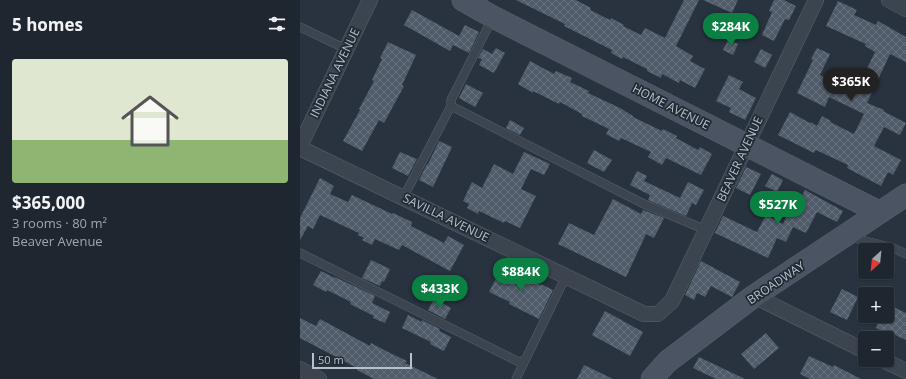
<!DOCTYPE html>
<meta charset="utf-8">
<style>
:root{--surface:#1e262f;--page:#262e37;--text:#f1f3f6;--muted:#a1a5aa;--line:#3c434b;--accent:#0b8043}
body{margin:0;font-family:"Open Sans",sans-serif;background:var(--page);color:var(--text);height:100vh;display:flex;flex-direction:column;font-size:15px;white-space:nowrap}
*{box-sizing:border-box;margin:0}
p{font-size:13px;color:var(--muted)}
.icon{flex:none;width:22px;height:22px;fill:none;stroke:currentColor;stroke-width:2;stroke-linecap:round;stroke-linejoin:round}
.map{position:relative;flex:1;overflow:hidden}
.sheet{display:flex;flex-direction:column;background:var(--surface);width:300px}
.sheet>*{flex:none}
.needle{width:26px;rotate:207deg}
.fabs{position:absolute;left:558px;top:243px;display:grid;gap:8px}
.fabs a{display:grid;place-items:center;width:36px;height:36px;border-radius:4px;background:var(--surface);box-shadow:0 1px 3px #0004,0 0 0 1px var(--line);font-size:20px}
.scale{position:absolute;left:12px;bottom:10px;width:100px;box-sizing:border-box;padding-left:4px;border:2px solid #b8c0ca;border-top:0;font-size:11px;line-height:14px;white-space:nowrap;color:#b8c0ca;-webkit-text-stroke:3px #212a34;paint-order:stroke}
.price{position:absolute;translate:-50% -34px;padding:0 9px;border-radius:14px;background:var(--accent);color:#fff;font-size:13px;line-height:26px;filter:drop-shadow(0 1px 2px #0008)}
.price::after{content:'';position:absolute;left:50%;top:24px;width:12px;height:9px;margin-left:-6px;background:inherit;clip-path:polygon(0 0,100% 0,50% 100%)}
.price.current{background:#222;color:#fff}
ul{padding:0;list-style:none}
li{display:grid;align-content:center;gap:8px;height:212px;padding:0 12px}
li span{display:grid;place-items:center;height:124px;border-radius:4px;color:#555}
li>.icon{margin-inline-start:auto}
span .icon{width:72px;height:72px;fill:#fffc;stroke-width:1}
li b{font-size:17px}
h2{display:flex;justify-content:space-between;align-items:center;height:48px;padding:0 12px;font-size:17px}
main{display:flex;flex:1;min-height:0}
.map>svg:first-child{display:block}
.building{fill:url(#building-cross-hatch)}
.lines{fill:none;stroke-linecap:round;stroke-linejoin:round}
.lane-casing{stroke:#5a636d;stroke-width:9}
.street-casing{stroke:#5a636d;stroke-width:16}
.secondary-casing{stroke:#5a636d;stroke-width:23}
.lane{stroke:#3c454f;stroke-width:8}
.street{stroke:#3c454f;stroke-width:15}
.secondary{stroke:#4a5462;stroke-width:22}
.labels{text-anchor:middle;stroke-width:3.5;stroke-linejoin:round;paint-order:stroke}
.street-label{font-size:12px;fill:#b8c0ca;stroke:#212a34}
</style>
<main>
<section class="sheet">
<h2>5 homes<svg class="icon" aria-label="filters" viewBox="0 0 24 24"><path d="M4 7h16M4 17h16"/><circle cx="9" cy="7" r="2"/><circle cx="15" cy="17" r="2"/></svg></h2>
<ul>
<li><span style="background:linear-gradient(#dfe7d0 65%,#8fb573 0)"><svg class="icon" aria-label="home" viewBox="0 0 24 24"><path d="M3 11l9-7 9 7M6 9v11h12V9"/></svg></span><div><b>$365,000</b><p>3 rooms · 80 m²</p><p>Beaver Avenue</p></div></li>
</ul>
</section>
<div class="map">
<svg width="606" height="379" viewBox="0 0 606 379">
<defs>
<pattern id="building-cross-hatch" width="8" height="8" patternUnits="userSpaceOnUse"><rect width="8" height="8" fill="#515c6a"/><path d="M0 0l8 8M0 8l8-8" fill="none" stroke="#68727e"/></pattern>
</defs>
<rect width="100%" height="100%" fill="#28333f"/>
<g class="building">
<polygon points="216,0 276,0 291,8 290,10 310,20 311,18 324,25 323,26 341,35 345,28 365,38 384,0 399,0 376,46 393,56 390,61 405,69 395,88 380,80 379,83 362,74 361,78 347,71 347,69 323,57 322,59 311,53 312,50 264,26 265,24"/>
<polygon points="403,0 438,0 432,13"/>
<polygon points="474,0 484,0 496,6 489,20 485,19 474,41 462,35 472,12 469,11"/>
<polygon points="538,1 557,10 554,15 576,25 578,21 606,37 606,62 590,54 567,103 584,110 583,111 606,123 600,135 584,127 574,146 601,160 593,175 588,172 581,186 547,168 548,165 516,150 514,153 478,135 490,112 510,123 511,122 517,126 522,116 531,121 530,122 554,134 564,114 529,97 525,107 497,93 513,60 511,59 517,48 530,54 520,75 536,83 536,84 555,93 575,52 565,46 566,44 526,26"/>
<polygon points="112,10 159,36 165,25 179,32 169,53 153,45 150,51 104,25"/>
<polygon points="428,40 438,44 433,55 423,50"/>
<polygon points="88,42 116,55 102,85 104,86 84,123 79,120 62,151 43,141 60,110 59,109 74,81 72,80 82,59 80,58"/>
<polygon points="196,48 205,53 194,73 179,65 182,59 178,58 183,49 192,54"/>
<polygon points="461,49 472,55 465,68 454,62"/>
<polygon points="230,61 254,74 256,71 272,78 270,82 289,91 288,93 320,108 333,116 333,117 362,131 363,129 377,136 376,138 398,150 400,147 412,154 401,175 366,158 362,165 348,157 351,152 321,138 319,141 306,134 309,129 282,116 282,114 260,102 259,104 233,91 233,93 218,84"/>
<polygon points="429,75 443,82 439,89 456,98 445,120 429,112 431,108 416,101"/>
<polygon points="166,84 183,93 175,107 159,98"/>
<polygon points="210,120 224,128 220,135 206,128"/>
<polygon points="139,141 152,147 133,187 119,180 127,164 128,164"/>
<polygon points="294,150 312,160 304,172 287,163"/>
<polygon points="100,152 117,159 108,176 92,168"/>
<polygon points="224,152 250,164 244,175 231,169 221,189 236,196 220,228 205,221 204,223 179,211 178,214 167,208 169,204 163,201 172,182 182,188 194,164 213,174"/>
<polygon points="446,167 461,174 450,195 436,188"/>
<polygon points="337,171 347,176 344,181 380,198 388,182 404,190 396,205 392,203 386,216 348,200 350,195 330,185"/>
<polygon points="472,174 483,180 477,192 465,186"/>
<polygon points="20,178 34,186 30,194 48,202 52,195 92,214 93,213 112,222 111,226 144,243 148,236 164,245 150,271 102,245 99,250 75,239 72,245 62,240 64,238 58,235 59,233 20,215 13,229 8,226 0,240 0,218"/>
<polygon points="505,190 543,211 537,222 517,212 506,233 493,227 486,242 477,238 468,258 415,233 423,216 457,232 466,215 483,224 491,207 495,209"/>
<polygon points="313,199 341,214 343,210 364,218 354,238 346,234 326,277 258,244 269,223 294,235"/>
<polygon points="71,260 90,269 84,282 82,281 80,286 62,278"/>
<polygon points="401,261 440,282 432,297 411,286 405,297 397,293 394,300 385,295"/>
<polygon points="203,265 217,272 217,273 241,285 241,284 253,290 239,319 209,304 210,302 189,292"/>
<polygon points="21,271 35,278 35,277 75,296 72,303 90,312 85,323 73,318 74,316 50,304 51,302 27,290 26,292 13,285"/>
<polygon points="542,289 558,297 547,320 530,312"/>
<polygon points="134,299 151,308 145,319 128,310"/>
<polygon points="587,304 606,313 606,340 591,333 590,335 576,328 581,316 587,316"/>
<polygon points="305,311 343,332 330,356 292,335"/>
<polygon points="108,315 122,322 122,320 140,329 139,331 151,337 144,351 130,344 131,342 102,328"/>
<polygon points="0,318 16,326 20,319 70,346 71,343 90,353 107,361 105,363 138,379 74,379 57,370 57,368 0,338"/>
<polygon points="466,333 479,348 454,369 441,354"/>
<polygon points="509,356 533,367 534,365 561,379 510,379 500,374"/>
<polygon points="399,357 445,379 416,379 393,368"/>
<polygon points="284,365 313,379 277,379"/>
</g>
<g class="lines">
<defs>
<g id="lane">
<polyline points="0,27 46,49"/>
<polyline points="151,106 344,204 406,230"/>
<polyline points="103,198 151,106 151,100 193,17"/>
<polyline points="550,237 593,248 606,254"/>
<polyline points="0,253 221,363 224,360"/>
<polyline points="216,379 266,276"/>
</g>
<g id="street">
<polyline points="589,0 606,9"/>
<polyline points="0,146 70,0"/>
<polyline points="0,148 344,314 358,314 372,301 516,0"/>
<polyline points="454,296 565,351"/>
<polyline points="583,360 606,371"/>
<polyline points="0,369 19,379"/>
</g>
<g id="secondary">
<polyline points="163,0 193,17 579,212"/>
<polyline points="352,379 367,362 454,296 606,195"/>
</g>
</defs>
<use href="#lane" class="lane-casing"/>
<use href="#street" class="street-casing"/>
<use href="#secondary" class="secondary-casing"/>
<use href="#lane" class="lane"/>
<use href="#street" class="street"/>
<use href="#secondary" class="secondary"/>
</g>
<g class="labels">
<g class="street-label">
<text transform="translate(35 73) rotate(-64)" y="4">INDIANA AVENUE</text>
<text transform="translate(371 107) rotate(27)" y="4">HOME AVENUE</text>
<text transform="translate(440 159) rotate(-65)" y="4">BEAVER AVENUE</text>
<text transform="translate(146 218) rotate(26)" y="4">SAVILLA AVENUE</text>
<text transform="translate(476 283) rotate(-34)" y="4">BROADWAY</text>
</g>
</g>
</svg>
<div class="fabs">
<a><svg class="needle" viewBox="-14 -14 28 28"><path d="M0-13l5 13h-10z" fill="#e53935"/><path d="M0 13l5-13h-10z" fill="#a1a5aa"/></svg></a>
<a>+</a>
<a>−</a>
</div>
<div class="scale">50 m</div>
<b class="price" style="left:431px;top:47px">$284K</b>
<b class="price current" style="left:551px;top:102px">$365K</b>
<b class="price" style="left:478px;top:225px">$527K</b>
<b class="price" style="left:221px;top:292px">$884K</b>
<b class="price" style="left:140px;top:309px">$433K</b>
</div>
</main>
